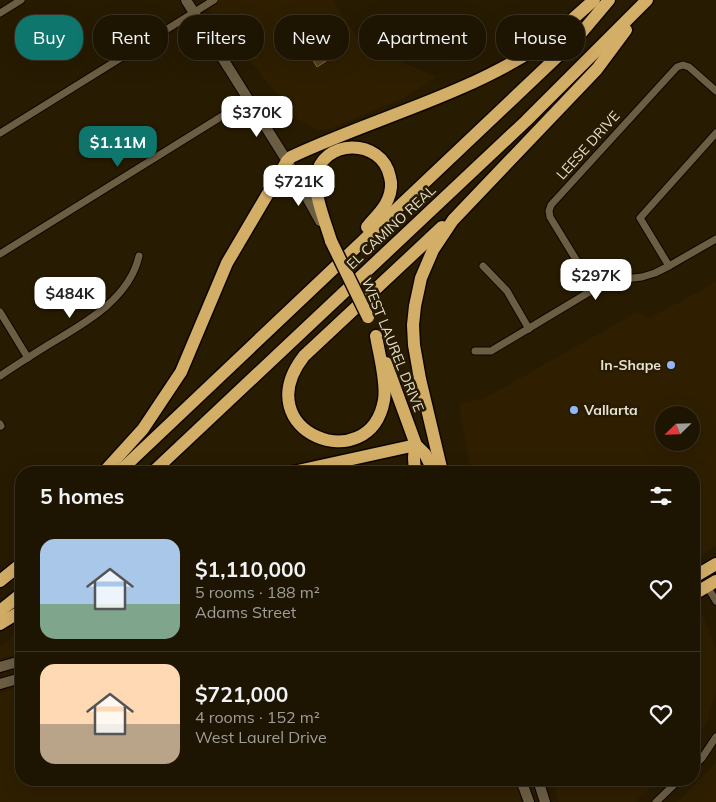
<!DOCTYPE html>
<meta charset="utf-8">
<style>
:root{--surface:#1d1402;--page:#251d0c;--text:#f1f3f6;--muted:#a09e99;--line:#3b3324;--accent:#0f766e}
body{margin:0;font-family:Mulish,sans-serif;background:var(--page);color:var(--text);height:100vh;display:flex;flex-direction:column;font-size:19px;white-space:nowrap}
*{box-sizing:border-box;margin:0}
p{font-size:16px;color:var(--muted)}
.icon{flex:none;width:28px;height:28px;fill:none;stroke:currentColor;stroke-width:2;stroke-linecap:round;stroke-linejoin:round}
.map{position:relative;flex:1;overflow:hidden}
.sheet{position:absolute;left:15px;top:466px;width:685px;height:320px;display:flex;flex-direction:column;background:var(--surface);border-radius:20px;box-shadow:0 5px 20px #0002,0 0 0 1px var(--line)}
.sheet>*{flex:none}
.hud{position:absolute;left:15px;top:15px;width:686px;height:45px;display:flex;gap:10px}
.needle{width:32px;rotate:247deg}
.tools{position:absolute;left:655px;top:406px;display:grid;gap:10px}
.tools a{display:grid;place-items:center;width:45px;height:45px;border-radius:50%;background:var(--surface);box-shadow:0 5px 20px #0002,0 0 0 1px var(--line);font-size:25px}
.price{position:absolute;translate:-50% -42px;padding:0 11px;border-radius:10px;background:#fff;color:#222;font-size:16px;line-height:32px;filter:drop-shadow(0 1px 2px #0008)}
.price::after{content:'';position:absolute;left:50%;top:30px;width:15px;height:11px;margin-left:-8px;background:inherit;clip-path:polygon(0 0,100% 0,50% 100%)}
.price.current{background:var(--accent);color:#fff}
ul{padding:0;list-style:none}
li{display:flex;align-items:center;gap:15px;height:125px;padding:0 25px}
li+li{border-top:1px solid var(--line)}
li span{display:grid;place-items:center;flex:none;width:140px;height:100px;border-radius:15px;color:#555}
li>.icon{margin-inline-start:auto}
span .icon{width:60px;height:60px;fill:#fffc;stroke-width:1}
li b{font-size:21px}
h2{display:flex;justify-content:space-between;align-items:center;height:60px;padding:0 25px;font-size:21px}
.chip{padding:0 18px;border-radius:20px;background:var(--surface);box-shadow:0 5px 20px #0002,0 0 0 1px var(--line);font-size:18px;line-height:45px}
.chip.current{background:var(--accent);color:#fff}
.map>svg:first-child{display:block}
.built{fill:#2f1f00;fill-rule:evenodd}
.water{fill:#58410e;stroke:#837048}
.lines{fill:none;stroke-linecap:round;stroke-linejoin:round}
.street-casing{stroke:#0f0500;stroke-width:9}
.secondary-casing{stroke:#0f0500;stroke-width:12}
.highway-casing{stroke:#0f0500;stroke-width:15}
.street{stroke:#6c5e43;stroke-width:7}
.secondary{stroke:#6c5e43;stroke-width:10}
.highway{stroke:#d3ae67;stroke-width:12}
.highway-bridge-casing{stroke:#0f0500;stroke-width:15;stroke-linecap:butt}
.highway-bridge{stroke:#d3ae67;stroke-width:12}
.poi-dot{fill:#93b7fd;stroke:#271b02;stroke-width:2}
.labels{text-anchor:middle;stroke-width:5;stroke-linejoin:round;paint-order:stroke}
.street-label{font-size:14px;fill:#e7dfd0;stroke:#271b02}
.poi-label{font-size:14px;font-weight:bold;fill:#e7dfd0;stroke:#271b02;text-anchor:end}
</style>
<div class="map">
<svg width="716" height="802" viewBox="0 0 716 802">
<rect width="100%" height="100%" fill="#271b02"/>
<g class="built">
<polygon points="202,0 333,0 362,45 437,77 402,99 330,129 318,130 297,119 255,67 228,40"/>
<path d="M716 282V546L694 559V472H471L459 404 485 398 637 312 648 319ZM664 415H691V442H664Z"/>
<polygon points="702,614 716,648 716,692 706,724 694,743 694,617"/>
<polygon points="21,631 21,653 0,659 0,647"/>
<polygon points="21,685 21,780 515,780 522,802 0,802 0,693"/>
<polygon points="716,761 716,802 677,802 709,770"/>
<polygon points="552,780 658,780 635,802 559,802"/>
</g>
<polygon class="water" points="316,52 320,58 323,57 326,61 317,67 310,55"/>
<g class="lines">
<defs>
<g id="street">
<polyline points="0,13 21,0"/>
<polyline points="0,133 214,0"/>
<polyline points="0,254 248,100"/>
<polyline points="483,266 507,291 529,329"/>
<polyline points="669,266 640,218 716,133"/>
<polyline points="594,289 550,217 549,211 551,205 677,67 683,65 689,67 716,91"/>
<polyline points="0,312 28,358"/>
<polyline points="475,351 491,351 601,285 615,280 642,277 655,273 669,266 716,239"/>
<path d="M0 376C16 365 32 355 48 345 83 324 129 300 139 256"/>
<polyline points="0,424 1,426"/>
<polyline points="707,586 716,601"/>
<polyline points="694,766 702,758 716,737"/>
<polyline points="656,802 679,780"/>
</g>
<g id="secondary">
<polyline points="186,0 287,161 320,221"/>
<polyline points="0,667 21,661"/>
<polyline points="0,684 21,678"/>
<polyline points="521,780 529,802"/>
<polyline points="538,780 545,802"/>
</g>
<g id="highway">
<path d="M331 241C326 224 314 195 316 178 321 138 382 137 390 177 392 184 391 192 388 199 384 210 374 218 367 227"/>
<path d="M376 336C379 354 387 382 384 400 370 480 245 432 304 356L442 227"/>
<polyline points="386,363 416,445 425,454 434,472"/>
<path d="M104 472 143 429 181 372 227 263 287 161 291 157C372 119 460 97 535 49 556 35 575 17 594 0"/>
<polyline points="119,472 577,38 609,0"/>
<polyline points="153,472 526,121 647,0"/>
<polyline points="293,472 416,445"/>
<path d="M416 472C413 462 413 455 416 445"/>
<polyline points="442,472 420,379 414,345 413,325 415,306 421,278 433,250 453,220 597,69 626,30"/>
<polyline points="694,577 716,564"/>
<polyline points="0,581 21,564"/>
<polyline points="694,594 716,581"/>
<polyline points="0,611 21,594"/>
<polyline points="0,624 21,611"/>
</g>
</defs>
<use href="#street" class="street-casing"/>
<use href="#secondary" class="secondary-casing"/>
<use href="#highway" class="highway-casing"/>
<use href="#street" class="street"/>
<use href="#secondary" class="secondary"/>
<use href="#highway" class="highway"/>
<defs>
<polyline id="highway-bridge" points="331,241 368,317"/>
</defs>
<use href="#highway-bridge" class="highway-bridge-casing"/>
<use href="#highway-bridge" class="highway-bridge"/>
</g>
<g class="poi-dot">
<circle cx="671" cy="365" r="5"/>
<circle cx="574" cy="410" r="5"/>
</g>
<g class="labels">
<g class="street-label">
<text transform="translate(588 145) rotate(-48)" y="5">LEESE DRIVE</text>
<text transform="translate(391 227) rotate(-43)" y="5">EL CAMINO REAL</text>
<text transform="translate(393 345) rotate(68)" y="5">WEST LAUREL DRIVE</text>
</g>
<g class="poi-label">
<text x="661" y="370">In-Shape</text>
<text x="584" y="415" text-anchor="start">Vallarta</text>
</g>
</g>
</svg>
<div class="tools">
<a><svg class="needle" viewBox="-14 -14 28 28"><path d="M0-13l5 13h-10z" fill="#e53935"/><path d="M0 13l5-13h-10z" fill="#a09e99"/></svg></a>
</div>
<b class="price" style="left:257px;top:138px">$370K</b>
<b class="price current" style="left:118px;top:168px">$1.11M</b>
<b class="price" style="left:299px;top:207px">$721K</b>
<b class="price" style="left:596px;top:301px">$297K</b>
<b class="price" style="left:70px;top:319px">$484K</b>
<div class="hud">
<a class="chip current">Buy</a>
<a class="chip">Rent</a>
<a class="chip">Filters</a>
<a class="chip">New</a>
<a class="chip">Apartment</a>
<a class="chip">House</a>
</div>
<section class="sheet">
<h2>5 homes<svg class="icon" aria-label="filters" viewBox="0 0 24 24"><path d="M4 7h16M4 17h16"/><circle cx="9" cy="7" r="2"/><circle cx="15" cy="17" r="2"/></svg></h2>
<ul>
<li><span style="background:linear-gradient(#a9c7e8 65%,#7fa58c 0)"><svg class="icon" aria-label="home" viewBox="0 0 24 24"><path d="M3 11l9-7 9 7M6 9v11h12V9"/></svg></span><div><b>$1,110,000</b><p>5 rooms · 188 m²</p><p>Adams Street</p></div><svg class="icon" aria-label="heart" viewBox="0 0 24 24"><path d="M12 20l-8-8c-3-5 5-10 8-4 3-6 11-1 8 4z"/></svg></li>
<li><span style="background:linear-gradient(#ffd9b3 60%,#b9a48a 0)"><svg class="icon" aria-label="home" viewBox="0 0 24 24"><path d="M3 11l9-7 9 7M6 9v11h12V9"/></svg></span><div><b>$721,000</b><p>4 rooms · 152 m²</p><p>West Laurel Drive</p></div><svg class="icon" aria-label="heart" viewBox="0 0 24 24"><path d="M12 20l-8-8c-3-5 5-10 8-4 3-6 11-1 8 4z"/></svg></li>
</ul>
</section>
</div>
